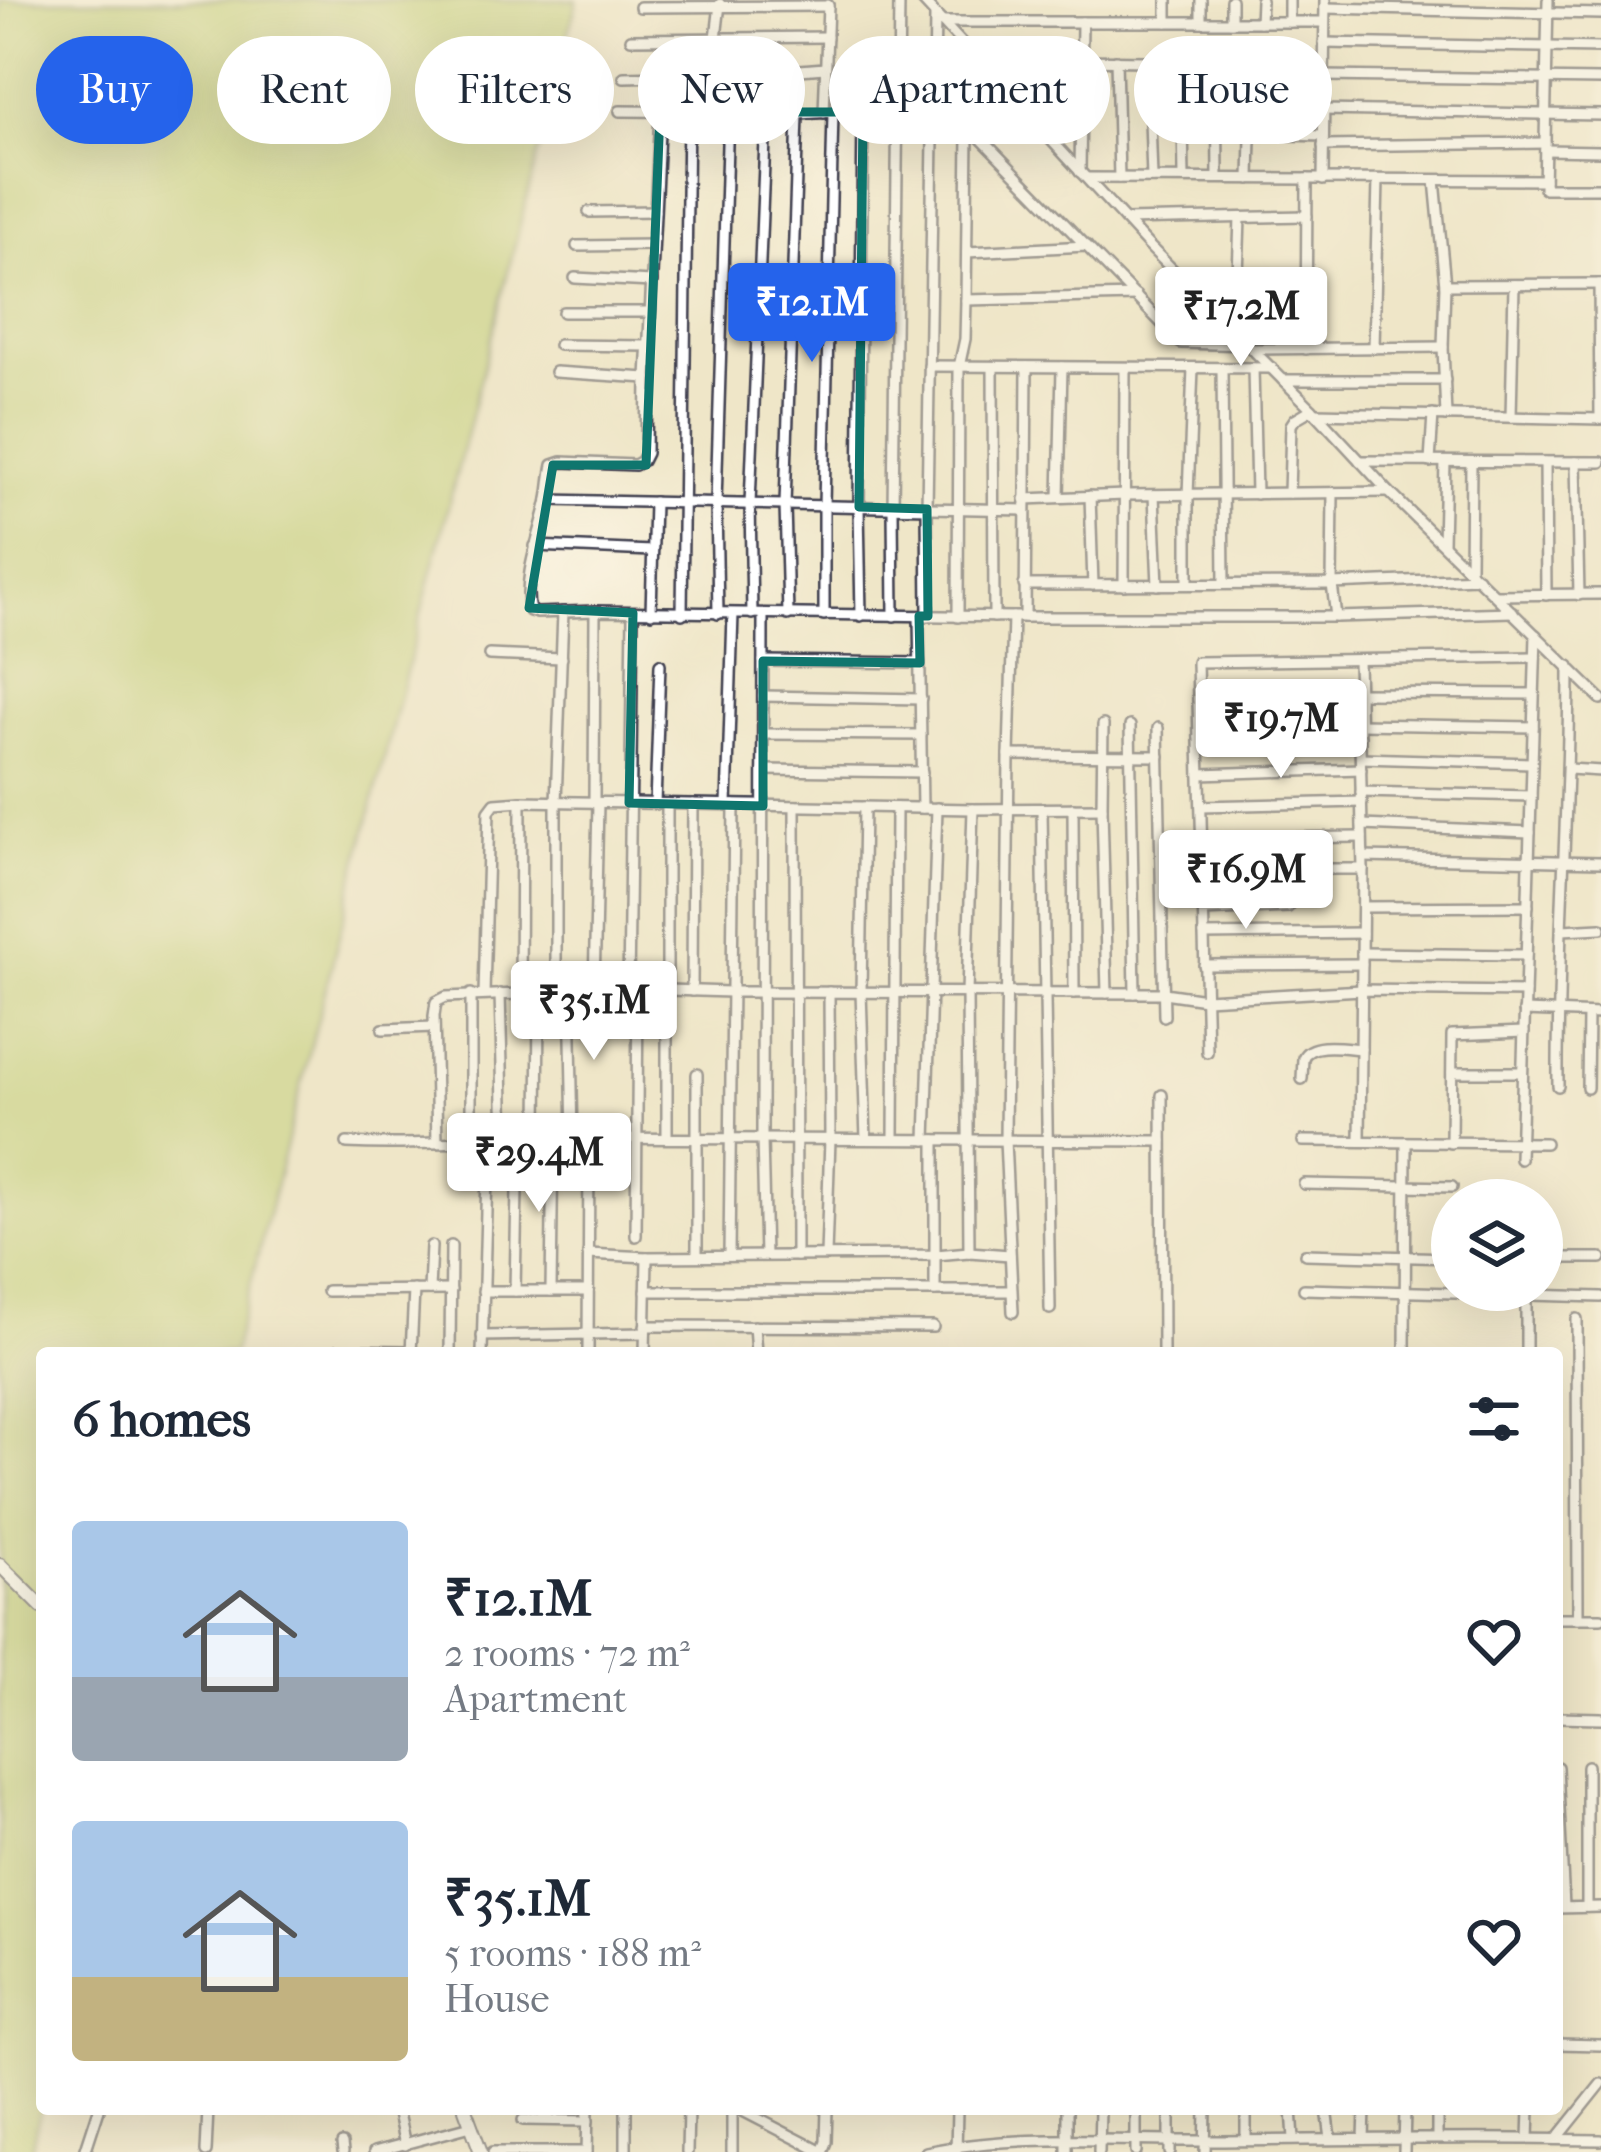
<!DOCTYPE html>
<meta charset="utf-8">
<style>
:root{--surface:#fff;--page:#f6f6f7;--text:#1f2937;--muted:#747a83;--accent:#2563eb}
body{margin:0;font-family:"IM FELL French Canon",serif;background:var(--page);color:var(--text);height:100vh;display:flex;flex-direction:column;font-size:45px;white-space:nowrap}
*{box-sizing:border-box;margin:0}
p{font-size:39px;color:var(--muted)}
.icon{flex:none;width:66px;height:66px;fill:none;stroke:currentColor;stroke-width:2;stroke-linecap:round;stroke-linejoin:round}
.map{position:relative;flex:1;overflow:hidden}
.details{position:absolute;left:36px;top:1347px;width:1527px;height:768px;display:flex;flex-direction:column;background:var(--surface);border-radius:12px;box-shadow:0 12px 48px #0002}
.details>*{flex:none}
.top-card{position:absolute;left:36px;top:36px;width:1530px;height:108px;display:flex;gap:24px}
.fabs{position:absolute;left:1431px;top:1179px;display:grid;gap:24px}
.fabs a{display:grid;place-items:center;width:132px;height:132px;border-radius:50%;background:var(--surface);box-shadow:0 12px 48px #0002;font-size:60px}
.price{position:absolute;translate:-50% -102px;padding:0 27px;border-radius:12px;background:#fff;color:#222;font-size:39px;line-height:78px;filter:drop-shadow(0 3px 6px #0008)}
.price::after{content:'';position:absolute;left:50%;top:72px;width:36px;height:27px;margin-left:-18px;background:inherit;clip-path:polygon(0 0,100% 0,50% 100%)}
.price.active{background:var(--accent);color:#fff}
ul{padding:0;list-style:none}
li{display:flex;align-items:center;gap:36px;height:300px;padding:0 36px}
li span{display:grid;place-items:center;flex:none;width:336px;height:240px;border-radius:12px;color:#555}
li>.icon{margin-inline-start:auto}
span .icon{width:144px;height:144px;fill:#fffc;stroke-width:1}
li b{font-size:51px}
h2{display:flex;justify-content:space-between;align-items:center;height:144px;padding:0 36px;font-size:51px}
.pill{padding:0 42px;border-radius:54px;background:var(--surface);box-shadow:0 12px 48px #0002;font-size:42px;line-height:108px}
.pill.active{background:var(--accent);color:#fff}
.map>svg:first-child{display:block}
.green{fill:#bccd70;stroke:#6f7856;stroke-width:3}
.lines{fill:none;stroke-linecap:round;stroke-linejoin:round}
.minor-casing{stroke:#413f50;stroke-width:14}
.tertiary-casing{stroke:#413f50;stroke-width:16}
.minor{stroke:#fff;stroke-width:9}
.tertiary{stroke:#fff;stroke-width:12}
.marked{fill:none;stroke:#0f766e;stroke-width:9;stroke-linejoin:round}
</style>
<div class="map">
<svg width="1601" height="2152" viewBox="0 0 1601 2152">
<rect width="100%" height="100%" fill="#fcf5e5"/>
<filter id="ink" filterUnits="userSpaceOnUse"><feTurbulence type="fractalNoise" baseFrequency=".00833" numOctaves="2"/><feDisplacementMap in="SourceGraphic" scale="24" xChannelSelector="R" yChannelSelector="G"/><feConvolveMatrix kernelMatrix="1 2 1 2 8 2 1 2 1" color-interpolation-filters="sRGB"/></filter>
<filter id="wash" filterUnits="userSpaceOnUse"><feTurbulence type="fractalNoise" baseFrequency=".004" numOctaves="4" result="noise"/><feDisplacementMap in="SourceGraphic" scale="48" xChannelSelector="R" yChannelSelector="G"/><feGaussianBlur stdDeviation="2.7" result="paint"/><feColorMatrix in="noise" values="0 0 0 0 0 0 0 0 0 0 0 0 0 0 0 0 0 1.4 0 .05"/><feComposite in="paint" operator="in"/></filter>
<g filter="url(#wash)">
<rect width="100%" height="100%" fill="#efe6c8"/>
<polygon class="green" points="0,0 577,0 233,1353 42,1353 42,2104 30,2152 0,2152"/>
</g>
<g filter="url(#ink)">
<g class="lines">
<defs>
<g id="minor">
<polyline points="922,0 1148,245 1312,409 1389,492 1601,699"/>
<polyline points="1548,0 1544,188 1601,188"/>
<polyline points="640,7 828,6"/>
<polyline points="1325,8 1601,14"/>
<polyline points="942,22 1324,22"/>
<polyline points="1167,22 1167,0"/>
<polyline points="1201,22 1201,0"/>
<polyline points="1231,22 1231,0"/>
<polyline points="1260,22 1261,0"/>
<polyline points="1289,22 1289,0"/>
<polyline points="631,39 827,37"/>
<polyline points="1324,43 1601,48"/>
<polyline points="969,51 966,300 1136,296"/>
<polyline points="1082,60 1323,64"/>
<polyline points="1116,60 1119,178"/>
<polyline points="1148,61 1152,178"/>
<polyline points="1182,62 1184,178"/>
<polyline points="1217,62 1218,178"/>
<polyline points="716,73 716,38 720,4"/>
<polyline points="1323,76 1601,80"/>
<polyline points="624,77 748,74 825,68"/>
<polyline points="1323,110 1601,115"/>
<polyline points="620,111 728,112 766,116 833,112 824,505 824,615"/>
<path d="M660 112 647 378 646 453 642 461 635 465 562 462 553 465C550 478 550 492 547 504 540 535 522 580 530 611L537 613 595 611 1013 617H1336L1513 612"/>
<polyline points="833,112 863,112 859,507 861,616"/>
<polyline points="824,113 828,5"/>
<polyline points="968,125 1181,343 1248,345"/>
<polyline points="1251,134 1323,136"/>
<polyline points="1323,146 1545,143"/>
<polyline points="1545,150 1601,151"/>
<polyline points="1080,172 1082,22"/>
<polyline points="1088,178 1544,180"/>
<polyline points="1250,179 1252,94 1323,92"/>
<polyline points="1323,180 1325,0"/>
<polyline points="1435,180 1445,285 1443,347 1446,416"/>
<polyline points="589,212 655,211"/>
<polyline points="1125,220 1307,216"/>
<polyline points="577,246 653,245"/>
<polyline points="967,252 1087,246"/>
<polyline points="575,278 652,282"/>
<polyline points="1599,284 1600,419"/>
<polyline points="1445,285 1601,284"/>
<polyline points="563,312 650,312"/>
<polyline points="1236,332 1240,218"/>
<polyline points="559,345 649,346"/>
<polyline points="1374,348 1378,180"/>
<polyline points="1253,349 1443,347"/>
<polyline points="1306,349 1307,179"/>
<polyline points="929,366 1272,368"/>
<polyline points="993,367 994,617"/>
<polyline points="1222,368 1224,584"/>
<polyline points="1253,368 1256,494"/>
<polyline points="555,372 647,378"/>
<polyline points="1283,380 1445,380"/>
<polyline points="1315,413 1601,419"/>
<polyline points="1511,417 1514,285"/>
<polyline points="1360,461 1601,462"/>
<polyline points="1430,462 1433,415"/>
<polyline points="1545,462 1546,595"/>
<polyline points="1576,462 1579,595"/>
<polyline points="1289,493 1291,425 1295,419 1312,409"/>
<polyline points="1333,493 1332,584 1336,617"/>
<polyline points="1154,495 1158,585"/>
<polyline points="1090,496 1093,585"/>
<polyline points="1059,497 1062,367"/>
<polyline points="1025,499 1125,495 1389,492"/>
<polyline points="548,500 1025,510"/>
<polyline points="1443,544 1445,462"/>
<polyline points="535,546 652,551"/>
<polyline points="1470,571 1471,462"/>
<polyline points="1188,584 1188,495 1193,368"/>
<polyline points="1024,585 1332,584 1478,578"/>
<polyline points="1124,585 1125,368"/>
<polyline points="1496,595 1601,594"/>
<polyline points="651,613 654,502"/>
<polyline points="682,614 688,112"/>
<polyline points="718,614 716,503 728,112"/>
<polyline points="752,614 750,504 766,116"/>
<polyline points="763,614 762,1139 765,1256"/>
<polyline points="788,615 785,505 798,116"/>
<polyline points="894,616 893,509 899,0"/>
<polyline points="919,616 922,808"/>
<polyline points="928,616 927,509 935,16"/>
<polyline points="958,617 959,367 965,339 966,300"/>
<polyline points="1025,617 1027,367"/>
<polyline points="489,655 562,658"/>
<polyline points="1358,660 1363,869 1360,1141"/>
<polyline points="763,661 920,663"/>
<polyline points="1359,693 1534,694"/>
<polyline points="763,696 921,699"/>
<polyline points="1198,699 1359,699"/>
<polyline points="1360,724 1533,727"/>
<polyline points="1103,725 1102,808 1107,993"/>
<polyline points="1130,726 1135,993"/>
<polyline points="1158,728 1164,1016"/>
<polyline points="763,734 921,735"/>
<polyline points="1199,737 1360,736"/>
<polyline points="1009,755 1159,756"/>
<polyline points="1361,758 1532,763"/>
<polyline points="1569,769 1601,771"/>
<polyline points="763,770 922,772"/>
<polyline points="1200,774 1361,769"/>
<polyline points="1361,792 1531,796"/>
<polyline points="594,803 595,611"/>
<polyline points="655,804 660,664"/>
<polyline points="667,804 667,1138"/>
<polyline points="727,805 733,614"/>
<polyline points="795,806 796,1256"/>
<polyline points="1201,806 1362,802"/>
<polyline points="864,807 861,992 866,1139"/>
<polyline points="1073,808 1074,993"/>
<polyline points="1042,809 1050,1309"/>
<polyline points="1362,825 1530,832"/>
<polyline points="1201,839 1362,837"/>
<polyline points="1363,857 1601,862"/>
<polyline points="1202,869 1363,869"/>
<polyline points="1363,907 1528,906"/>
<polyline points="1203,911 1288,907"/>
<polyline points="1562,930 1601,928"/>
<polyline points="1204,935 1362,933"/>
<polyline points="1362,953 1526,955"/>
<polyline points="1204,965 1362,964"/>
<polyline points="628,989 633,613"/>
<polyline points="570,990 573,1138"/>
<polyline points="594,990 598,803"/>
<polyline points="556,991 556,802 563,612"/>
<polyline points="692,991 693,804"/>
<polyline points="520,993 521,801"/>
<polyline points="471,994 471,1140"/>
<polyline points="484,994 489,811 495,803 521,801 973,809 1102,808"/>
<polyline points="500,994 504,1138"/>
<polyline points="1524,1011 1601,1014"/>
<polyline points="383,1029 434,1027"/>
<polyline points="1207,1052 1197,662 1535,657"/>
<polyline points="1452,1072 1522,1072"/>
<polyline points="697,1074 697,1256"/>
<path d="M1302 1079C1302 1078 1303 1059 1303 1058 1310 1041 1346 1048 1361 1049"/>
<path d="M1558 1086C1557 946 1569 806 1569 666"/>
<polyline points="1587,1088 1588,1014"/>
<polyline points="1162,1095 1163,1353"/>
<polyline points="538,1138 539,993"/>
<polyline points="894,1139 896,808"/>
<polyline points="926,1140 937,808"/>
<polyline points="935,1140 935,1291"/>
<polyline points="437,1141 434,1016 436,1002 446,997 638,989 730,992 1164,993 1205,999 1362,990 1525,992"/>
<polyline points="1303,1141 1545,1143"/>
<path d="M347 1143C422 1147 498 1138 573 1138L1162 1141"/>
<polyline points="1451,1143 1452,1035 1524,1032"/>
<polyline points="1520,1159 1536,635"/>
<polyline points="1304,1184 1452,1187"/>
<polyline points="636,1236 638,989"/>
<polyline points="969,1252 967,992 973,809"/>
<polyline points="588,1254 647,1257 936,1255 969,1252 1010,1255"/>
<polyline points="1305,1254 1452,1258"/>
<polyline points="826,1255 830,1139 829,992"/>
<polyline points="729,1256 734,805"/>
<polyline points="1542,1258 1601,1258"/>
<polyline points="1304,1289 1601,1297"/>
<polyline points="429,1290 431,1246"/>
<polyline points="1526,1290 1526,1353"/>
<polyline points="327,1291 451,1290"/>
<polyline points="483,1291 588,1291"/>
<polyline points="515,1291 518,1138"/>
<polyline points="551,1291 553,1138"/>
<polyline points="646,1291 1011,1291"/>
<polyline points="1013,1312 1005,1140 1009,755 1013,617"/>
<polyline points="1577,1319 1578,1618"/>
<polyline points="645,1326 933,1327"/>
<polyline points="754,1326 756,1353"/>
<polyline points="482,1336 645,1333"/>
<polyline points="337,1350 411,1351"/>
<polyline points="411,1353 414,1290"/>
<polyline points="450,1353 451,1246"/>
<polyline points="482,1353 488,1140"/>
<polyline points="588,1353 589,1138"/>
<polyline points="645,1353 647,1257"/>
<polyline points="1405,1353 1406,1142"/>
<polyline points="1557,1618 1601,1618"/>
<polyline points="1557,1717 1601,1718"/>
<polyline points="1587,1766 1587,1907"/>
<polyline points="1557,1767 1564,1907"/>
<polyline points="1557,1908 1601,1907"/>
<polyline points="1557,2044 1601,2045"/>
<polyline points="397,2109 405,2145"/>
<polyline points="626,2109 626,2152"/>
<polyline points="739,2109 822,2152"/>
<polyline points="1136,2109 1136,2152"/>
<polyline points="1170,2109 1170,2152"/>
<polyline points="1246,2109 1246,2140"/>
<polyline points="1292,2109 1294,2139"/>
<polyline points="1327,2109 1331,2139"/>
<polyline points="1437,2109 1437,2138"/>
<polyline points="523,2120 588,2121"/>
<polyline points="1529,2138 1530,2109"/>
<polyline points="1364,2139 1365,2109"/>
<polyline points="1557,2139 1601,2084"/>
<polyline points="342,2144 343,2152"/>
<polyline points="85,2152 99,2109"/>
<polyline points="206,2152 208,2109"/>
<polyline points="374,2152 471,2126"/>
<polyline points="493,2152 587,2152"/>
<polyline points="587,2152 588,2109"/>
<polyline points="687,2152 688,2109"/>
<polyline points="732,2152 732,2109"/>
<polyline points="822,2152 826,2142 827,2109"/>
<path d="M926 2152C1018 2133 1115 2142 1209 2141 1339 2140 1470 2137 1601 2140"/>
<polyline points="956,2152 957,2109"/>
<polyline points="1067,2152 1067,2109"/>
<polyline points="1099,2152 1100,2109"/>
<polyline points="1205,2152 1206,2109"/>
<polyline points="1404,2152 1405,2109"/>
</g>
<g id="tertiary">
<polyline points="0,1565 42,1607"/>
<polyline points="465,2109 481,2152"/>
</g>
</defs>
<use href="#minor" class="minor-casing"/>
<use href="#tertiary" class="tertiary-casing"/>
<use href="#minor" class="minor"/>
<use href="#tertiary" class="tertiary"/>
</g>
</g>
<path d="M0 0H1601V2152H0ZM660 112H863L859 507 927 509 928 616H919L920 663 763 661V806L629 803 633 613 529 608 553 465H646Z" fill="#efe6c8" fill-opacity=".55" fill-rule="evenodd"/>
<path class="marked" d="M660 112H863L859 507 927 509 928 616H919L920 663 763 661V806L629 803 633 613 529 608 553 465H646Z"/>
</svg>
<div class="fabs">
<a><svg class="icon" aria-label="layers" viewBox="0 0 24 24"><path d="M12 4l9 5-9 5-9-5zM3 14l9 5 9-5"/></svg></a>
</div>
<b class="price active" style="left:812px;top:365px">₹12.1M</b>
<b class="price" style="left:1241px;top:369px">₹17.2M</b>
<b class="price" style="left:1281px;top:781px">₹19.7M</b>
<b class="price" style="left:1246px;top:932px">₹16.9M</b>
<b class="price" style="left:594px;top:1063px">₹35.1M</b>
<b class="price" style="left:539px;top:1215px">₹29.4M</b>
<div class="top-card">
<a class="pill active">Buy</a>
<a class="pill">Rent</a>
<a class="pill">Filters</a>
<a class="pill">New</a>
<a class="pill">Apartment</a>
<a class="pill">House</a>
</div>
<section class="details">
<h2>6 homes<svg class="icon" aria-label="filters" viewBox="0 0 24 24"><path d="M4 7h16M4 17h16"/><circle cx="9" cy="7" r="2"/><circle cx="15" cy="17" r="2"/></svg></h2>
<ul>
<li><span style="background:linear-gradient(#a9c7e8 65%,#9aa5b1 0)"><svg class="icon" aria-label="home" viewBox="0 0 24 24"><path d="M3 11l9-7 9 7M6 9v11h12V9"/></svg></span><div><b>₹12.1M</b><p>2 rooms · 72 m²</p><p>Apartment</p></div><svg class="icon" aria-label="heart" viewBox="0 0 24 24"><path d="M12 20l-8-8c-3-5 5-10 8-4 3-6 11-1 8 4z"/></svg></li>
<li><span style="background:linear-gradient(#a9c7e8 65%,#c2b280 0)"><svg class="icon" aria-label="home" viewBox="0 0 24 24"><path d="M3 11l9-7 9 7M6 9v11h12V9"/></svg></span><div><b>₹35.1M</b><p>5 rooms · 188 m²</p><p>House</p></div><svg class="icon" aria-label="heart" viewBox="0 0 24 24"><path d="M12 20l-8-8c-3-5 5-10 8-4 3-6 11-1 8 4z"/></svg></li>
</ul>
</section>
</div>
